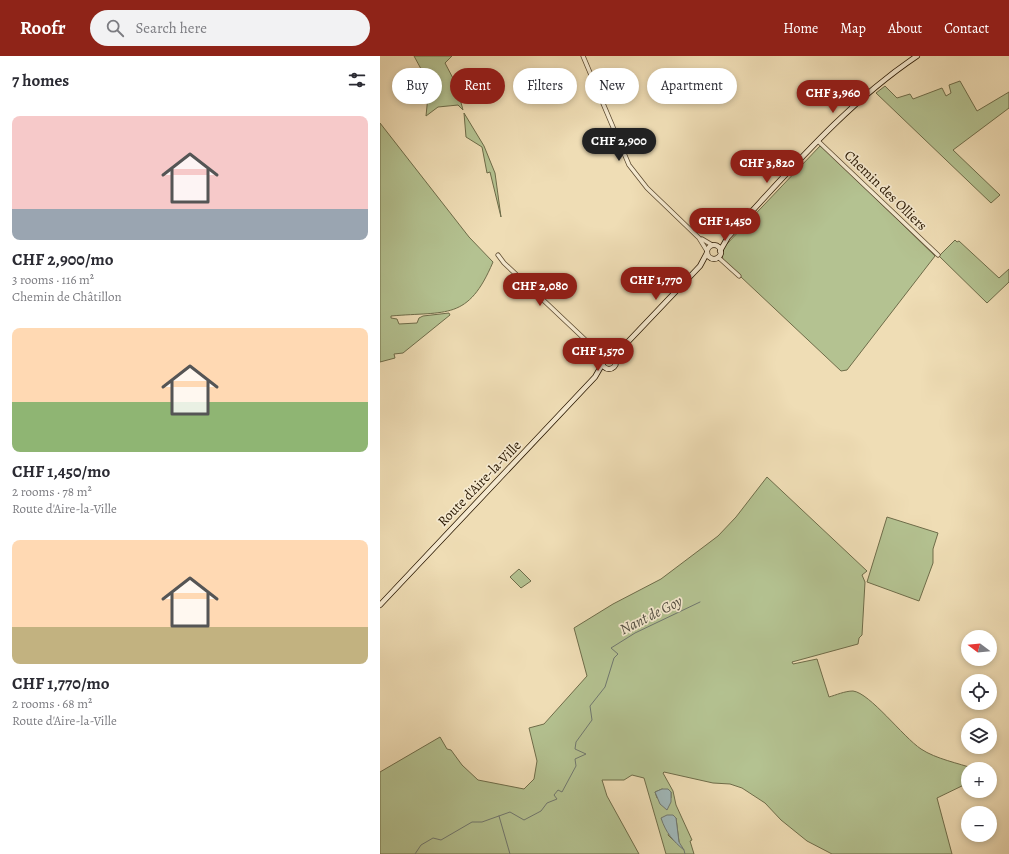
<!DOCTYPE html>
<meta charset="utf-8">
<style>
:root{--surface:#fff;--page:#f2f2f3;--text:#2b2b33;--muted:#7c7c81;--accent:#8f2418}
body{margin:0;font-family:Alegreya,serif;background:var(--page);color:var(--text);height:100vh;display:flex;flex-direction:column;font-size:15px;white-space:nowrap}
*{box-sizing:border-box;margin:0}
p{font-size:13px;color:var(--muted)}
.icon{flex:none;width:22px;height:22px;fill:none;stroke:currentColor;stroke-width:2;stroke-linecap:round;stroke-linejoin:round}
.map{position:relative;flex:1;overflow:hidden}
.details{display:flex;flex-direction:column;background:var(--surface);width:380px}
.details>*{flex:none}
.hud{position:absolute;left:12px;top:12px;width:380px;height:36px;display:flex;gap:8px}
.needle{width:26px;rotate:286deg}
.tools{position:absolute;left:581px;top:574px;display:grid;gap:8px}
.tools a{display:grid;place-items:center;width:36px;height:36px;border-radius:50%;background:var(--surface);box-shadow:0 2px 6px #0003;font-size:20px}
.price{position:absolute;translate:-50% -34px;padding:0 9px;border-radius:14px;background:var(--accent);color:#fff;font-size:13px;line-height:26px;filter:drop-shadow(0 1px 2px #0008)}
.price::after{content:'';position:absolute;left:50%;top:24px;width:12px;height:9px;margin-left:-6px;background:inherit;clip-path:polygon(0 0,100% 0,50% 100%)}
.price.current{background:#222;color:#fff}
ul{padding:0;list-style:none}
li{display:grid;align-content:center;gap:8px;height:212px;padding:0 12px}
li span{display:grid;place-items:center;height:124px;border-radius:8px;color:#555}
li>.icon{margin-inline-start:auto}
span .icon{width:72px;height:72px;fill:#fffc;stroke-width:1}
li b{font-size:17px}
h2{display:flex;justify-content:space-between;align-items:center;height:48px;padding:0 12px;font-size:17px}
.tag{padding:0 14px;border-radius:18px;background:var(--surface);box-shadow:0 2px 6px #0003;font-size:14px;line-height:36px}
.tag.current{background:var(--accent);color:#fff}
header{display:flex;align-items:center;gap:24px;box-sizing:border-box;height:56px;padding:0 20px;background:var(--accent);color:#fff}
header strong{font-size:19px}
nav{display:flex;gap:22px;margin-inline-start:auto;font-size:14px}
.search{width:280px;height:36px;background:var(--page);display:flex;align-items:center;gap:10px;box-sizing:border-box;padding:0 14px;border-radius:22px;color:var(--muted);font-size:15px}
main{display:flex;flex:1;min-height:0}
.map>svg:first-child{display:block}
.green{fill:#b4c291;stroke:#6e6c49;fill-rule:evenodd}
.water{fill:#a0b8ba;stroke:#707870}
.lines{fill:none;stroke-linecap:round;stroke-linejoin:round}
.stream{stroke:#707870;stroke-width:1}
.street-casing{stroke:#5a482e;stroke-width:5}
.secondary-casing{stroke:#291701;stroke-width:6}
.street{stroke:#f5e9cf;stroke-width:3.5}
.secondary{stroke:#f5e9cf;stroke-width:4.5}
.labels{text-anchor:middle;stroke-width:3.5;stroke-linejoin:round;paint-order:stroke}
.street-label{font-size:14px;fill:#291701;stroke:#f5e9cf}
.water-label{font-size:15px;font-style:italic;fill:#534f42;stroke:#f5e9cf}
</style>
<header>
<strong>Roofr</strong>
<div class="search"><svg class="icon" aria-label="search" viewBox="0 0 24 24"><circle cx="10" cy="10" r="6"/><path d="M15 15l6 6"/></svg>Search here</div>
<nav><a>Home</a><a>Map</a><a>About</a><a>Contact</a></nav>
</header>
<main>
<section class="details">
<h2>7 homes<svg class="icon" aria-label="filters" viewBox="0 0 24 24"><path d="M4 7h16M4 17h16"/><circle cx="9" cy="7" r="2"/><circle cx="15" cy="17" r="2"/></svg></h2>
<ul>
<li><span style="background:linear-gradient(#f6c9c9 75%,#9aa5b1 0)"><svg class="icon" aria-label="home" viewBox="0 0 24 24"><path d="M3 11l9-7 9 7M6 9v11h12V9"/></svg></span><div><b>CHF 2,900/mo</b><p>3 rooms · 116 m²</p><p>Chemin de Châtillon</p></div></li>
<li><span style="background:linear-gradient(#ffd9b3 60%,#8fb573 0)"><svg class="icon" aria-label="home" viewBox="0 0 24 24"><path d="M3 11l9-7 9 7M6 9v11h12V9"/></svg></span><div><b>CHF 1,450/mo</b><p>2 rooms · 78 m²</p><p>Route d'Aire-la-Ville</p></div></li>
<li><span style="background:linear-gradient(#ffd9b3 70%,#c2b280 0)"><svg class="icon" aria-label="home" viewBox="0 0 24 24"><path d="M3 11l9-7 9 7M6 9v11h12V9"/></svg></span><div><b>CHF 1,770/mo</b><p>2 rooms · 68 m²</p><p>Route d'Aire-la-Ville</p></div></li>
</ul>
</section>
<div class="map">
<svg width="629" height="798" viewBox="0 0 629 798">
<rect width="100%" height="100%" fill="#efddb5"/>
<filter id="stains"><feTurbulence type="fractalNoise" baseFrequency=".005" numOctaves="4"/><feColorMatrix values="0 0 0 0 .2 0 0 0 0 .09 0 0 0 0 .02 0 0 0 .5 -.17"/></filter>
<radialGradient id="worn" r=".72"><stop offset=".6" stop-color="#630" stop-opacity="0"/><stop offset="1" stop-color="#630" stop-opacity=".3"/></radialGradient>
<g class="green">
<polygon points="34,0 72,0 65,7 76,28 83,54 78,49 58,51 46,60 48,40 52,32 50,24 47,24"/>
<polygon points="580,25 597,55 629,36 629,52 573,94 620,139 611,147 496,37 505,30 517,42 530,38 533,43 562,32 566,40 571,37 569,29"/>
<polygon points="84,57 104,90 115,117 121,161 110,116 107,117 102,91 86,81"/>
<path d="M0 67 89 181 113 206C88 265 67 255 11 260V262L17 263 19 268 37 267 39 262 43 260 69 257 70 259 23 297 14 298 15 302 0 306Z"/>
<polygon points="440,90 444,92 555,200 467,314 461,315 344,205 342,201 344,191"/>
<polygon points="575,184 577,186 579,185 619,222 629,213 629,226 607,247 559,200"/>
<path d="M387 421 487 515 482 519 485 526 482 579 479 582 478 588 412 606 413 608 437 603 449 641C456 639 465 635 473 635 490 637 523 681 541 693 556 703 578 707 595 713H588V727L557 742 572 798H452L427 785 401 764 385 747 362 732 350 728 333 727 284 716 283 717 293 735 296 749 312 784 310 785 314 798H286L264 722 252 719 244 724H222L227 740 259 798H0V716L60 681 67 693 71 694 82 709 98 724 144 733 154 723 157 705 149 672 164 668 207 620 194 572 233 548 281 523 338 480 356 461ZM282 733 291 736V742H277L275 736ZM296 762 299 786 293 784 288 779Z"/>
<polygon points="507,461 558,477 553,493 553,507 539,545 487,526"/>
<polygon points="139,513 151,525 141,532 130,521"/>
</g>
<g class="water">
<polygon points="282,733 288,733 291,736 291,746 287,754 280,748 275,736"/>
<path d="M287 759H293L296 762 299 786 304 794C293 785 286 777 281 762Z"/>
</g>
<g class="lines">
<g class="stream">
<polyline points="119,760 130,798"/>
<polyline points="304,794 305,798"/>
<polyline points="35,798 41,789 53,782 61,784 92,766 102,766 130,756 144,764 161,755 167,747 177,743 174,739 178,734 182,736 196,710 195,703 206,698 195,693 196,686 212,664 210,650 225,631 234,602 238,598 231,592 255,577 320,546"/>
</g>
<defs>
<g id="street">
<polyline points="203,0 249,109 267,132 319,182 327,195"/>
<polyline points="438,85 558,199"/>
<polyline points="322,183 332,189"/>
<polyline points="118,199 124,207 214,292 223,305"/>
<polyline points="338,201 359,220"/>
<polyline points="217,294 228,299"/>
</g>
<g id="secondary">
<circle cx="334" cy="196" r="7"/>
<path d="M340 195 348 181C407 118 464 49 537 0"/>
<polyline points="229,299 243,291 320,210 327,197"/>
<circle cx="229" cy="306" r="7"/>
<polyline points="0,549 215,321 223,307"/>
</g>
</defs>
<use href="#street" class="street-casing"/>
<use href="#secondary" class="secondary-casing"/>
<use href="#street" class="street"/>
<use href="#secondary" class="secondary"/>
</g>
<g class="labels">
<g class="street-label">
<text transform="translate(506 134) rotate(44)" y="5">Chemin des Olliers</text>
<text transform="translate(99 427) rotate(-46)" y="5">Route d'Aire-la-Ville</text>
</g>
<g class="water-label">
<text transform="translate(271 559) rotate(-27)" y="5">Nant de Goy</text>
</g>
</g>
<rect width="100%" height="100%" filter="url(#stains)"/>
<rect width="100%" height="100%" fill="url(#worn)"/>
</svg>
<div class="tools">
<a><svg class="needle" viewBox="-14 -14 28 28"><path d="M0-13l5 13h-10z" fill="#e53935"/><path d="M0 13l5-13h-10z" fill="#7c7c81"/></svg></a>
<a><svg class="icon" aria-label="locate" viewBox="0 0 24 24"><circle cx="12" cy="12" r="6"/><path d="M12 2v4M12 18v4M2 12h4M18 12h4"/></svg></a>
<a><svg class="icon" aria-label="layers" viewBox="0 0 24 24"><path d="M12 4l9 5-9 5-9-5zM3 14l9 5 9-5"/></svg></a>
<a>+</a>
<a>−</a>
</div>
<b class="price" style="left:453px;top:58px">CHF 3,960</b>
<b class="price current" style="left:239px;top:106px">CHF 2,900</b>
<b class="price" style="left:387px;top:128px">CHF 3,820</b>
<b class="price" style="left:345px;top:186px">CHF 1,450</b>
<b class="price" style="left:276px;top:245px">CHF 1,770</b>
<b class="price" style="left:160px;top:251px">CHF 2,080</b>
<b class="price" style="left:218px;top:316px">CHF 1,570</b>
<div class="hud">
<a class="tag">Buy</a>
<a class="tag current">Rent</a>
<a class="tag">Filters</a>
<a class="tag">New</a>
<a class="tag">Apartment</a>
</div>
</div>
</main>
